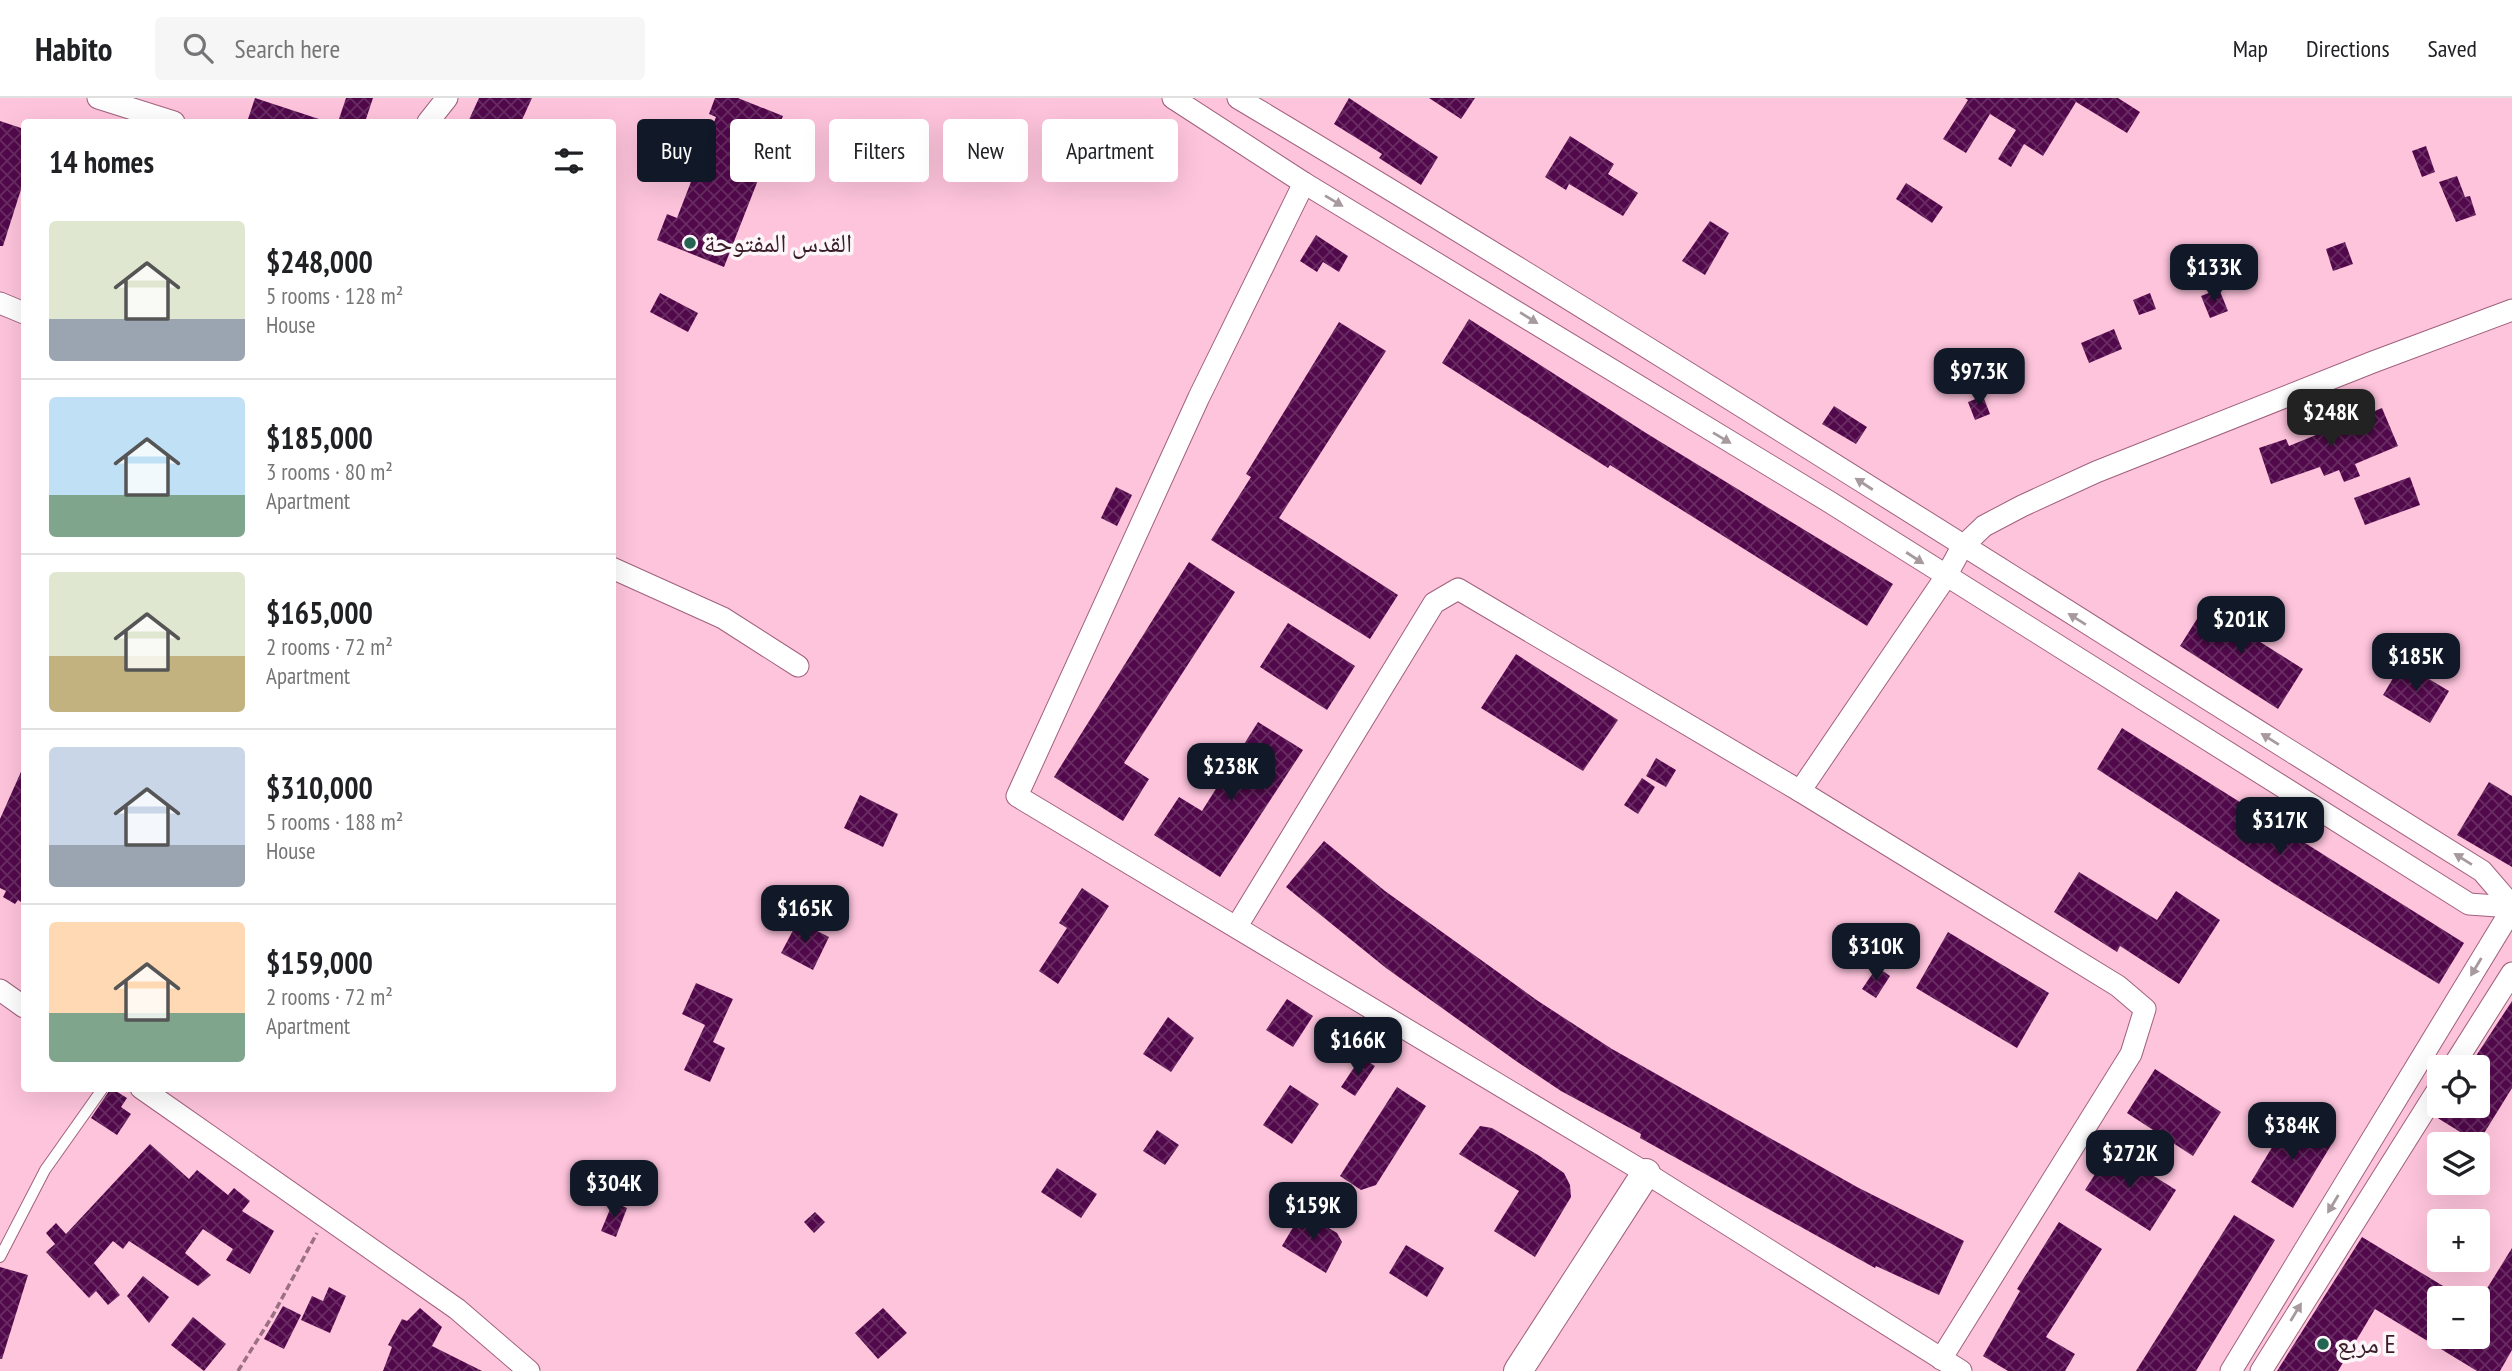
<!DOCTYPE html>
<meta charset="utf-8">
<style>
:root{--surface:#fff;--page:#f6f6f6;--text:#202124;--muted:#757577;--line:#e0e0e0;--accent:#111827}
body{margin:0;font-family:"PT Sans Narrow","Noto Naskh Arabic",sans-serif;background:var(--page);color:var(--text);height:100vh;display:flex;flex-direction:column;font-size:26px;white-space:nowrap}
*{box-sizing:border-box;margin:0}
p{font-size:23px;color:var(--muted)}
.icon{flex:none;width:38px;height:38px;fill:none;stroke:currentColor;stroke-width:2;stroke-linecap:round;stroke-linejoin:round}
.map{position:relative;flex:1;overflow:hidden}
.drawer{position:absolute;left:21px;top:21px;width:595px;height:973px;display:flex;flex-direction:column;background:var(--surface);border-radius:7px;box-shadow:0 7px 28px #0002}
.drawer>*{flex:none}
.hud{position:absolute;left:637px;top:21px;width:665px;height:63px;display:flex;gap:14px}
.controls{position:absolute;left:2427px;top:957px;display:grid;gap:14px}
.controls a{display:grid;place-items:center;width:63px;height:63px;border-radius:7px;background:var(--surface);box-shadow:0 7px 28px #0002;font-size:35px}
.price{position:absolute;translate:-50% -60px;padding:0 16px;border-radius:14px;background:var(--accent);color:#fff;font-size:23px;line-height:46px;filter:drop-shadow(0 2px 4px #0008)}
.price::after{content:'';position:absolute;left:50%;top:42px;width:21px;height:16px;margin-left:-10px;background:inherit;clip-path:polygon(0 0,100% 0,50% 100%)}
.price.on{background:#222;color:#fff}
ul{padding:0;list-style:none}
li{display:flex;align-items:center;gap:21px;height:175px;padding:0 28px}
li+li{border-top:2px solid var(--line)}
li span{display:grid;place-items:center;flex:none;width:196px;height:140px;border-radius:7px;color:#555}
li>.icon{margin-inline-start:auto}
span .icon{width:84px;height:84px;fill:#fffc;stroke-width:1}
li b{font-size:30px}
h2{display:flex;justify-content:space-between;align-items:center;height:84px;padding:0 28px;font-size:30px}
.chip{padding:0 24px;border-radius:7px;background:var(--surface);box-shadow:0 7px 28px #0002;font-size:24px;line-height:63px}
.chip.on{background:var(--accent);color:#fff}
header{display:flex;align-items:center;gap:42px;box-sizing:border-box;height:98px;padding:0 35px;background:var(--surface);border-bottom:2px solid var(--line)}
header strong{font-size:33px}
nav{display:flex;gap:38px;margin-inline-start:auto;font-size:24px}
.search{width:490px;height:63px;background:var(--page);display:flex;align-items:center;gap:18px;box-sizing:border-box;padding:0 24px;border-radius:7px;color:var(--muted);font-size:26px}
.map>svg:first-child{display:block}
.building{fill:url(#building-cross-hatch)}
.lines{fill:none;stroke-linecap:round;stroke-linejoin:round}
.service-casing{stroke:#a0617d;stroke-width:12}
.minor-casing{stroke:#a0617d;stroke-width:23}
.tertiary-casing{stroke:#a0617d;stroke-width:30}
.path{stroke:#9a7082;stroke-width:3.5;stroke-dasharray:7 3.5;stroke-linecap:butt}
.service{stroke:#fff;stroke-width:10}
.minor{stroke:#fff;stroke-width:21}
.tertiary{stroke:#fff;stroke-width:28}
.oneway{fill:#a69a9f}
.poi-dot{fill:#236452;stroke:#fdf6f9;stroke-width:2.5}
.labels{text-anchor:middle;stroke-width:7;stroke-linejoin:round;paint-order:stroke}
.poi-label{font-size:26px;fill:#391e2a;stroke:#fdf6f9;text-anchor:start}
</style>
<header>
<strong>Habito</strong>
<div class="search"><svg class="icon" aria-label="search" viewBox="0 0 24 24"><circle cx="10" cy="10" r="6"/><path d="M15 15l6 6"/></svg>Search here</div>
<nav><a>Map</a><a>Directions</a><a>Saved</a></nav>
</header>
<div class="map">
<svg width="2512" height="1273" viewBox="0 0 2512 1273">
<defs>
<pattern id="building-cross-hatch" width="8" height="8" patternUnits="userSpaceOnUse" patternTransform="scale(1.75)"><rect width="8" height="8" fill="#52094c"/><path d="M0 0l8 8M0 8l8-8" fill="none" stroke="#692d63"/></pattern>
</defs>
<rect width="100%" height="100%" fill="#fec4dc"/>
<g class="building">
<polygon points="255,0 322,22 321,24 247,24"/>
<polygon points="346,0 373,0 365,24 338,24"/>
<polygon points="479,0 532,0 521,24 468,24"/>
<polygon points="715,0 738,0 783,18 724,169 657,142 667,116 677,120 716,19 709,16"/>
<polygon points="1349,0 1438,59 1421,87 1379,60 1382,56 1334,26"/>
<polygon points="1429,0 1475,0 1461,21"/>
<polygon points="1965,0 2118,0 2140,14 2127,35 2076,4 2043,58 2024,46 2011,69 1998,61 2016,32 1990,16 1966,55 1943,41 1968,2"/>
<polygon points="0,23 24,31 24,82 3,148 0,148"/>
<polygon points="1570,38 1614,66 1608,76 1638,95 1623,118 1569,86 1566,92 1545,79"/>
<polygon points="2426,48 2435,74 2422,79 2412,53"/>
<polygon points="2457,78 2465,99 2470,98 2476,117 2456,124 2439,84"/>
<polygon points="1906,85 1943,109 1932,125 1896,101"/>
<polygon points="1710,123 1729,135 1705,177 1682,163"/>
<polygon points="1316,137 1348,158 1339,174 1323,164 1317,174 1300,163"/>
<polygon points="2345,144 2353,166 2333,173 2326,151"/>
<polygon points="2219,191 2228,213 2210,220 2201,198"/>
<polygon points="660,195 698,215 688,234 650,214"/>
<polygon points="2150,195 2156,211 2139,217 2133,202"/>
<polygon points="1469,221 1646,335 1893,486 1867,528 1610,367 1608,370 1442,265"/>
<polygon points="1339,224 1386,253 1279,420 1398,497 1370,541 1211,442 1251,379 1246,376"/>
<polygon points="2114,231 2122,251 2089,265 2081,245"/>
<polygon points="1983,298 1990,316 1975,322 1968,304"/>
<polygon points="1834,308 1867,329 1856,346 1822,326"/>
<polygon points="2382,310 2398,348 2355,366 2360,378 2344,384 2339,372 2324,378 2320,369 2271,386 2259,350 2286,341 2289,348"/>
<polygon points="2410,379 2420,407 2365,427 2354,400"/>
<polygon points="1116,389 1132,397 1117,428 1101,420"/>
<polygon points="1189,464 1235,494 1124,665 1149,681 1123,723 1054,679"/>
<polygon points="2207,505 2248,531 2246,535 2303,571 2278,611 2180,548"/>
<polygon points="1288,525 1355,568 1327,612 1260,569"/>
<polygon points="1516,556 1618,622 1583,673 1481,610"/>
<polygon points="2402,565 2449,593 2430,625 2383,597"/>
<polygon points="1258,624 1303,652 1220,779 1154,737 1179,699 1202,713"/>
<polygon points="2122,630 2464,845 2439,886 2275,786 2097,671"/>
<polygon points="1656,660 1676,672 1666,689 1646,678"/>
<polygon points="24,667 24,806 18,802 15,806 3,799 6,793 0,790 0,721"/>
<polygon points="1642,680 1655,689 1638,716 1624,707"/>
<polygon points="2489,684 2512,698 2512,769 2457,737"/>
<polygon points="860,697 898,716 883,749 844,730"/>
<polygon points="1324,743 1385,793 1538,903 1612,951 1857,1089 1964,1143 1939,1197 1876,1168 1875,1170 1640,1040 1641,1036 1561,993 1516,963 1386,870 1286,789"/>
<polygon points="2079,774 2157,822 2176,793 2220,822 2179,886 2120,848 2117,854 2054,814"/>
<polygon points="1082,790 1109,808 1058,886 1039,873 1067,830 1059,825"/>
<polygon points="798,823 829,839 813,872 781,855"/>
<polygon points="1948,834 2049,895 2017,950 1916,890"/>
<polygon points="1877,869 1890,878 1876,900 1862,891"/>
<polygon points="696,885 733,901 713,944 725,950 710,984 684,972 705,927 682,916"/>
<polygon points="1287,901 1313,918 1293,949 1266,932"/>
<polygon points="2512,903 2512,990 2478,1045 2436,1019 2443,1008 2478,1008 2478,970 2468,970"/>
<polygon points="1168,919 1194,940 1171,974 1143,956"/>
<polygon points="1361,959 1375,968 1355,998 1341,989"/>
<polygon points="2155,971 2221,1014 2193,1058 2127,1015"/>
<polygon points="1290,987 1319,1006 1292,1046 1263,1027"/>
<polygon points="1397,989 1426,1008 1376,1087 1361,1092 1340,1078"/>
<polygon points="111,990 127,1000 121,1009 131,1016 117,1037 91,1020"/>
<polygon points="2291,1018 2333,1044 2293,1110 2251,1084"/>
<polygon points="1480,1028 1492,1030 1538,1057 1564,1075 1570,1087 1571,1099 1535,1159 1494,1133 1519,1093 1459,1056"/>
<polygon points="1157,1032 1179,1047 1165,1067 1143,1053"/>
<polygon points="150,1046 189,1081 197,1072 228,1097 234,1090 250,1103 242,1113 274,1133 250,1176 226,1162 233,1151 203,1131 185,1155 211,1177 198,1188 129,1143 123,1151 113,1143 94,1165 120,1197 108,1207 96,1193 89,1200 46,1154 55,1146 46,1135 56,1125 66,1136"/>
<polygon points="2111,1051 2176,1092 2150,1133 2085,1092"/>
<polygon points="1057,1070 1097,1096 1081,1120 1041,1094"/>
<polygon points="613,1104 627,1110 616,1139 601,1133"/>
<polygon points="815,1114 825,1124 814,1135 804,1124"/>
<polygon points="1302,1114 1337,1135 1342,1144 1326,1175 1282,1148"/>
<polygon points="2234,1117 2275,1142 2196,1273 2136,1273"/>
<polygon points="2059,1124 2102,1151 2046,1239 2075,1256 2065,1273 2008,1273 1983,1258 2020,1193 2017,1191"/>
<polygon points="2362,1139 2463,1200 2440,1200 2440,1239 2478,1239 2478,1205 2512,1150 2512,1252 2500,1273 2477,1273 2375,1211 2338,1273 2277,1273"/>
<polygon points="1406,1147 1444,1170 1427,1199 1389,1175"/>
<polygon points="0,1169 28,1177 2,1261 0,1261"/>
<polygon points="143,1178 169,1199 149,1225 127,1198"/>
<polygon points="329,1189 346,1198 330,1235 301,1222 312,1198 323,1203"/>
<polygon points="283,1208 301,1217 284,1251 264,1241"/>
<polygon points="420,1210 442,1229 432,1248 482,1273 383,1273 392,1249 388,1247 402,1221 407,1223"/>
<polygon points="883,1210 907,1235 878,1261 855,1235"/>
<polygon points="193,1219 226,1246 204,1273 171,1247"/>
</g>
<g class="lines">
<defs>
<polyline id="service" points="0,1159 45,1072 103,990"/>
<g id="minor">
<polyline points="98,0 174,24"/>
<polyline points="1173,0 1304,85 1828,403 2469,806 2512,809"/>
<path d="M1238 0C1657 250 2068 515 2482 773L2512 808"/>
<polyline points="428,24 447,0"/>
<polyline points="1304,85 1199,299 1017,698 1646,1075 1961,1273"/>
<polyline points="0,205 24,215"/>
<polyline points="612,470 723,520 798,568"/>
<polyline points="1800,693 1945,480 1962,449 1984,428 2022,408 2096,374 2373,264 2512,212"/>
<polyline points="1237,828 1434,505 1458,491 1800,693 2118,888 2145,911 2131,956 1941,1261"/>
<polyline points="0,892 24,909"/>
<polyline points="2452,970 2512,875"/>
<polyline points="141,990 457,1211 529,1273"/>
<polyline points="2231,1273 2512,811"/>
<polyline points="2261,1273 2440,988"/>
</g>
<polyline id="tertiary" points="1518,1273 1646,1075"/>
</defs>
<use href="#service" class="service-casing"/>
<use href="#minor" class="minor-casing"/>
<use href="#tertiary" class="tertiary-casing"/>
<polyline class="path" points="238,1273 273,1217 317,1135"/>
<use href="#service" class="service"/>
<use href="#minor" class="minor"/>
<use href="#tertiary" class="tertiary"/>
</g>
<defs><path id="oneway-solid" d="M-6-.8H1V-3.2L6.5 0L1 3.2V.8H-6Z" transform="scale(1.75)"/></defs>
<g class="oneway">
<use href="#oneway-solid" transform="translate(1334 103) rotate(31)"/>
<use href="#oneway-solid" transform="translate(1529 220) rotate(32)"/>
<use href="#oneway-solid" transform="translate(1722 340) rotate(31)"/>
<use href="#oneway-solid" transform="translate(1864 386) rotate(-147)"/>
<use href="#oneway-solid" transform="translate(1915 460) rotate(33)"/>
<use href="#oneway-solid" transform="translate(2077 521) rotate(-148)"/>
<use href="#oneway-solid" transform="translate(2270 641) rotate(-148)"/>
<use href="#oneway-solid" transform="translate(2463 761) rotate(-148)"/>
<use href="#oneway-solid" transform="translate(2476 869) rotate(121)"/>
<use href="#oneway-solid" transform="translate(2333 1106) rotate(121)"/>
<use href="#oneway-solid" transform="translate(2296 1214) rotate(-59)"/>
</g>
<g class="poi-dot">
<circle cx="690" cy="145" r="7"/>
<circle cx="2323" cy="1246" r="7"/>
</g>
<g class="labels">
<g class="poi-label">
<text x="704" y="154">القدس المفتوحة</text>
<text x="2337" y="1255">مربع E</text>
</g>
</g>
</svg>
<div class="controls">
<a><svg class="icon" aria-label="locate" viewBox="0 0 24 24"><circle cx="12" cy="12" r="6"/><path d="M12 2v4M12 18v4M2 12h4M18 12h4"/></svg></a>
<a><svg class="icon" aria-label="layers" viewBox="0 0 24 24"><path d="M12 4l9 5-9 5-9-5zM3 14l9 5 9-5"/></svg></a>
<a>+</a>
<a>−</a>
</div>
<b class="price" style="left:2214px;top:206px">$133K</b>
<b class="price" style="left:1979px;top:310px">$97.3K</b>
<b class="price on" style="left:2331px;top:351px">$248K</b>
<b class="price" style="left:2241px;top:558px">$201K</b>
<b class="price" style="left:2416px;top:595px">$185K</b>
<b class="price" style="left:1231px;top:705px">$238K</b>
<b class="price" style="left:2280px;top:759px">$317K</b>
<b class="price" style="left:805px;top:847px">$165K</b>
<b class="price" style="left:1876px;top:885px">$310K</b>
<b class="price" style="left:1358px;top:979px">$166K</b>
<b class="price" style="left:2292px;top:1064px">$384K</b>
<b class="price" style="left:2130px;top:1092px">$272K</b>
<b class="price" style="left:614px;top:1122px">$304K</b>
<b class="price" style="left:1313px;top:1144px">$159K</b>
<div class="hud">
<a class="chip on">Buy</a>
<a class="chip">Rent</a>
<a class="chip">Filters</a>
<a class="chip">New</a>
<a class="chip">Apartment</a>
</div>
<section class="drawer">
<h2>14 homes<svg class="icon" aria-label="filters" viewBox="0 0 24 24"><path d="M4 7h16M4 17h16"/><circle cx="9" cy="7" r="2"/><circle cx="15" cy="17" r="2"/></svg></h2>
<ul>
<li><span style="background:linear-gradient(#dfe7d0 70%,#9aa5b1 0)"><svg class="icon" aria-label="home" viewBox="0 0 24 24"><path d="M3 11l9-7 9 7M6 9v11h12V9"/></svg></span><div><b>$248,000</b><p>5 rooms · 128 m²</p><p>House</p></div></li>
<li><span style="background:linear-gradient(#bfe0f5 70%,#7fa58c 0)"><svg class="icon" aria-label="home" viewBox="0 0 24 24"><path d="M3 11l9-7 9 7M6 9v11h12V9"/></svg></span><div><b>$185,000</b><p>3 rooms · 80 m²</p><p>Apartment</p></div></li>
<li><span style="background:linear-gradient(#dfe7d0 60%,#c2b280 0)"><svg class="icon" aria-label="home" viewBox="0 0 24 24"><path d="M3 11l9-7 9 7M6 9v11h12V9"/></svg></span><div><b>$165,000</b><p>2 rooms · 72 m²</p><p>Apartment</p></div></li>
<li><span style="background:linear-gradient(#c9d6e8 70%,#9aa5b1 0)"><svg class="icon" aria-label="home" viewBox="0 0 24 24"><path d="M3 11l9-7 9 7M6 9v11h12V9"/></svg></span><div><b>$310,000</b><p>5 rooms · 188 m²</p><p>House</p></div></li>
<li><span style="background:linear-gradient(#ffd9b3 65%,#7fa58c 0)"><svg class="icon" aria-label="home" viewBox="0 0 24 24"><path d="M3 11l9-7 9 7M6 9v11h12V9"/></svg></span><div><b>$159,000</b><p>2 rooms · 72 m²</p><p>Apartment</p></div></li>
</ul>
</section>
</div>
